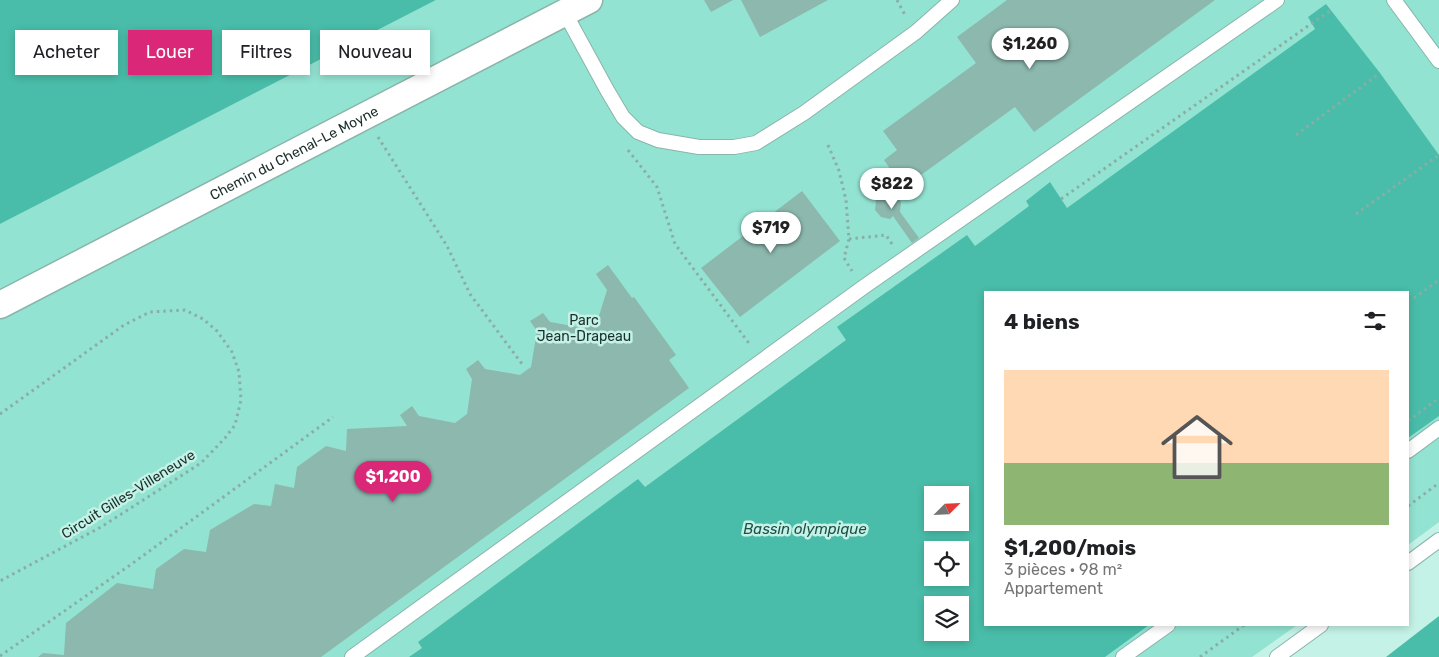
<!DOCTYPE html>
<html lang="fr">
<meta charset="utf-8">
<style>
:root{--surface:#fff;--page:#f2f2f2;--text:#202124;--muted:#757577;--accent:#db2777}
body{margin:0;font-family:Rubik,sans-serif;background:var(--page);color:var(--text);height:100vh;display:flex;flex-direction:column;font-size:19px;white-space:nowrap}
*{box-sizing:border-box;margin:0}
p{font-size:16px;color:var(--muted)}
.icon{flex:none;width:28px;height:28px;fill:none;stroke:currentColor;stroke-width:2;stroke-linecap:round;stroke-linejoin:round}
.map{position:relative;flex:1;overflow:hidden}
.sheet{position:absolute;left:984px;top:291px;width:425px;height:335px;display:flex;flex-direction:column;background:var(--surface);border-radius:0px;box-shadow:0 2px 8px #0003}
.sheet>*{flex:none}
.banner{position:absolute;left:15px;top:30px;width:475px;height:45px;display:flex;gap:10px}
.needle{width:32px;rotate:66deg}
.buttons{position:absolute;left:924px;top:486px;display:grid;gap:10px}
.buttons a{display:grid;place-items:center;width:45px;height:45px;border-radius:0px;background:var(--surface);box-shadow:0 2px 8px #0003;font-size:25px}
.price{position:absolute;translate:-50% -42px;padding:0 11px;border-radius:18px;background:#fff;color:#222;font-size:16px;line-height:32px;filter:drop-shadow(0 1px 2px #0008)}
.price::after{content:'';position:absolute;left:50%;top:30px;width:15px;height:11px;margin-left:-8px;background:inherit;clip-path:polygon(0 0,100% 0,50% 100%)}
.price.on{background:var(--accent);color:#fff}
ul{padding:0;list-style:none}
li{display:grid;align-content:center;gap:10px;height:265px;padding:0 20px}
li span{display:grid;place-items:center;height:155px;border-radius:0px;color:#555}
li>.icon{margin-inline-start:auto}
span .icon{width:90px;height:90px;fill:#fffc;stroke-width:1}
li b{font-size:21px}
h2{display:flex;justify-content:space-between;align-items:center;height:60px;padding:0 20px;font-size:21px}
.pill{padding:0 18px;border-radius:0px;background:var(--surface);box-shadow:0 2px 8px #0003;font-size:18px;line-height:45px}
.pill.on{background:var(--accent);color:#fff}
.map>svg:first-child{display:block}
.green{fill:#93e3d2;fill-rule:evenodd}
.water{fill:#49bda9;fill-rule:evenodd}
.building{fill:#8cb8ae}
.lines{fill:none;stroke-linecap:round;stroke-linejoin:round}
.service-casing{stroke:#89b5ab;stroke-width:16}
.minor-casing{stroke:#89b5ab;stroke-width:29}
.path{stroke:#8aaea6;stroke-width:3;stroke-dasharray:2.5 4;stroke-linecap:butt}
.service{stroke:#fff;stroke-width:14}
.minor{stroke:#fff;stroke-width:26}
.labels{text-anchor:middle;stroke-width:5;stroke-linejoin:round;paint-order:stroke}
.street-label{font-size:14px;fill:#1b2d29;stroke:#c4f2e7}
.park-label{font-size:14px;fill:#1a2e2a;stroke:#c4f2e7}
.water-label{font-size:15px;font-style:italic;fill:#1f5047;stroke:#c4f2e7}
</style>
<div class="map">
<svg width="1439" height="657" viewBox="0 0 1439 657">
<rect width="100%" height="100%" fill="#c4f2e7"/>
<path class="green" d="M436 0H1439V522L1408 545V292H985V625H1297L1252 657H0V224ZM932 495H960V522H932ZM932 550H960V578H932ZM932 605H960V632H932Z"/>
<g class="water">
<polygon points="0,0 436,0 0,224"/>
<path d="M1326 4 1380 73 1439 155V416L1408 438V292H985V625H1149L1105 657H409L422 648 418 642 638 479 645 487 846 340 837 327 967 235 975 246 1029 206 1026 201 1050 182 1067 208 1315 29 1308 17ZM932 495H960V522H932ZM932 550H960V578H932ZM932 605H960V632H932Z"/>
<polygon points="1439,616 1439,657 1386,657"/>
</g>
<g class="building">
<polygon points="704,0 733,0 711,12"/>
<polygon points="741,0 828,0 760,37"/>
<polygon points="1007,0 1215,0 1034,132 1015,107 903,188 884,160 897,150 883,131 976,63 957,37"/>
<polygon points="879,183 886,193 894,193 901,202 900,212 919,238 912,243 893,216 890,219 881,217 875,210 876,201 869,189"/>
<polygon points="802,191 840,241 740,317 701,268"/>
<polygon points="608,265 632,298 634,297 676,355 669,360 689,388 321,657 38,657 43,653 64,655 66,623 117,583 153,589 156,569 184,549 206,552 210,530 254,504 271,506 275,484 294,488 297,467 326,446 346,451 347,429 407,426 400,415 412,406 419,416 455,423 467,414 472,379 466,369 478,360 485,369 509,373 520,375 531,367 537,331 530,321 543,313 550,322 584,328 598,319 607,290 596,274"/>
</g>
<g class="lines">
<defs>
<g id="service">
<polyline points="1394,0 1439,61"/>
<polyline points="565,13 607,90 623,117 638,132 658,140 699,147 734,147 756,143 804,113 916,32 952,0"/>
<polyline points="1408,451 1439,428"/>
<polyline points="1408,563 1439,540"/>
<polyline points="352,657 865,286 1277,0"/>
<polyline points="1123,657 1168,625"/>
<polyline points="1277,657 1321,625"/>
</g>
<g id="minor">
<path id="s1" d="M0 305 589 0"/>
</g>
</defs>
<use href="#service" class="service-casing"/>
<use href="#minor" class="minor-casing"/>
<g class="path">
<polyline points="897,0 905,15"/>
<polyline points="1296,135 1380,73"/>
<polyline points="378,137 447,246 470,294 522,364"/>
<polyline points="828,145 839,171 846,200 849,239 844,258 852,271"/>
<polyline points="628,150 657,187 675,244 751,346"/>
<polyline points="1061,199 1331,10"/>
<polyline points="1356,214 1439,155"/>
<polyline points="849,239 886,235 892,244"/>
<polyline points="1414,298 1439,280"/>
<polyline points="0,414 124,325 150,312 185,310 203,319 217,331 232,352 239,372 241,400 235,425 225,438 201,463 101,527 0,581"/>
<polyline points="1408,421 1439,398"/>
<polyline points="1408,506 1439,483"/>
<polyline points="0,656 133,563 333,417"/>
<polyline points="1200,657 1244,625"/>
</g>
<use href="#service" class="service"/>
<use href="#minor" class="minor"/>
</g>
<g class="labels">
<g class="street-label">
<text dy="5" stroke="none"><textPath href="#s1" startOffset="331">Chemin du Chenal-Le Moyne</textPath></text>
<text transform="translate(128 494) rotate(-32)" y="5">Circuit Gilles-Villeneuve</text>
</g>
<g class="park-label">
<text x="584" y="325">Parc<tspan x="584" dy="16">Jean-Drapeau</tspan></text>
</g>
<g class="water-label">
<text x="805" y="534">Bassin olympique</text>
</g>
</g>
</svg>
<div class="buttons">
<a><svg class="needle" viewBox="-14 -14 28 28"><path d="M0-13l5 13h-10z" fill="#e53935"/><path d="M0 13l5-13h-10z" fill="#757577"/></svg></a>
<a><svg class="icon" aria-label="locate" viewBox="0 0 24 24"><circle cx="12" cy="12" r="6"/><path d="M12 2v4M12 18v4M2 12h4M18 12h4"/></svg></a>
<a><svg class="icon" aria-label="layers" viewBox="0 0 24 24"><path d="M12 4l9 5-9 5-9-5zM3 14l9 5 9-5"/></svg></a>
</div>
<b class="price" style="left:1030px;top:70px">$1,260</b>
<b class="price" style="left:892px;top:210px">$822</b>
<b class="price" style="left:771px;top:254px">$719</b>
<b class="price on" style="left:393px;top:503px">$1,200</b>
<div class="banner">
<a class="pill">Acheter</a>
<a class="pill on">Louer</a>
<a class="pill">Filtres</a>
<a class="pill">Nouveau</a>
</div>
<section class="sheet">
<h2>4 biens<svg class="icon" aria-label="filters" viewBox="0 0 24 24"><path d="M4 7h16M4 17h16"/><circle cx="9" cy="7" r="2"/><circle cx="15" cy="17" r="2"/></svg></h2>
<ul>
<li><span style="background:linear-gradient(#ffd9b3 60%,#8fb573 0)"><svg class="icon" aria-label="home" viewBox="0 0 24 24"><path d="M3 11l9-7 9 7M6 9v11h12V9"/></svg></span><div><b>$1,200/mois</b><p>3 pièces · 98 m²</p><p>Appartement</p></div></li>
</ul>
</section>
</div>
